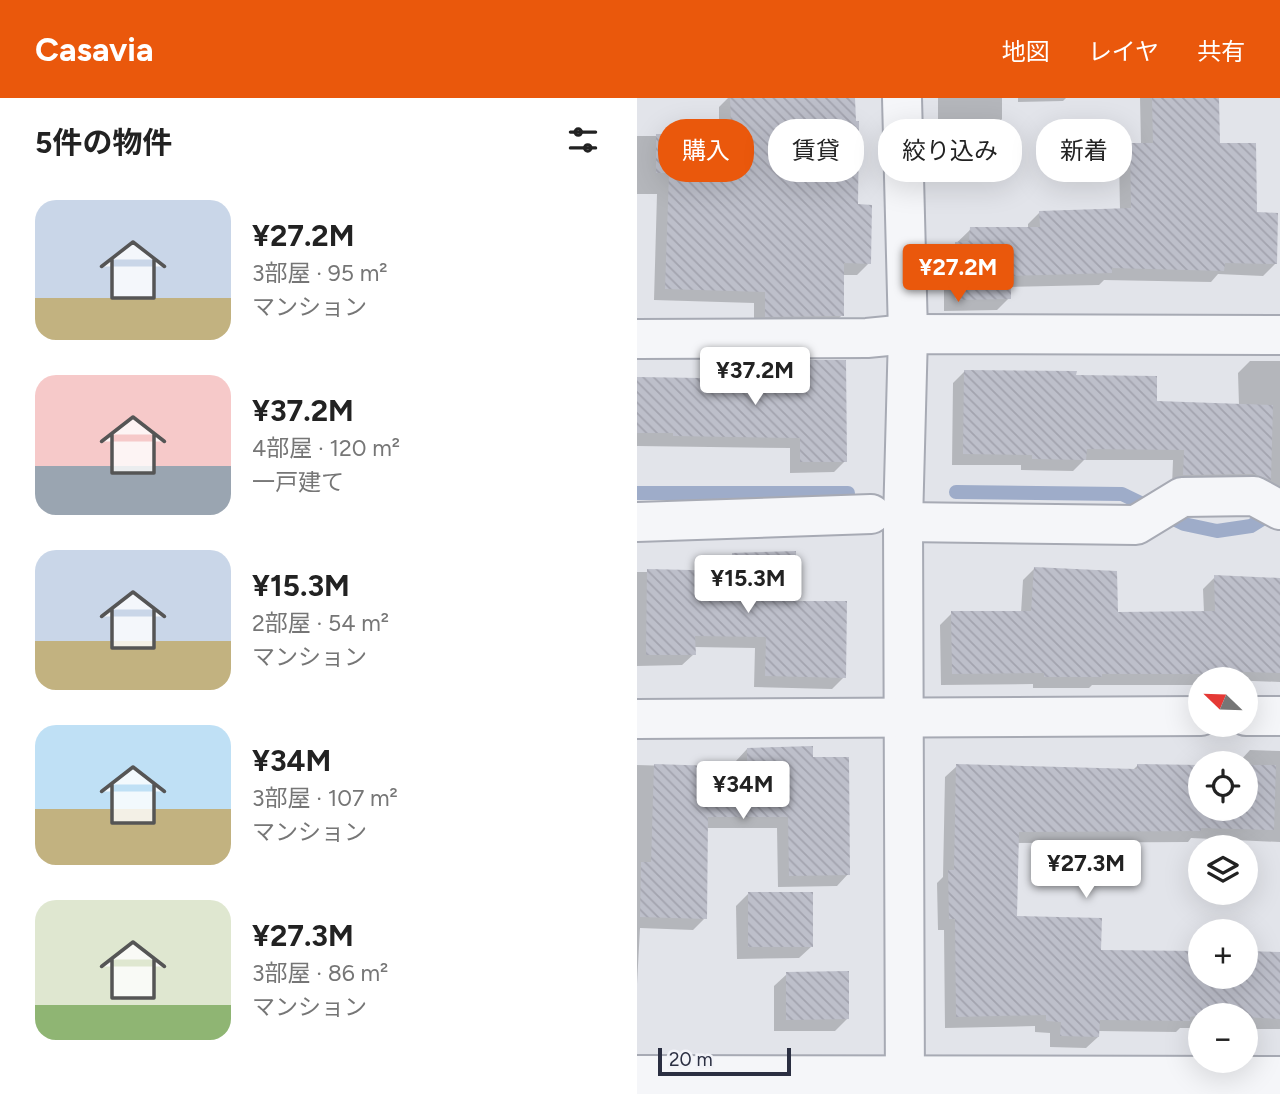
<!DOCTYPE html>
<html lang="ja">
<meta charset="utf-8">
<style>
:root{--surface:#fff;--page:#f2f2f2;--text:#222;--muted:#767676;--accent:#ea580c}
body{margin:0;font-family:Figtree,"Noto Sans JP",sans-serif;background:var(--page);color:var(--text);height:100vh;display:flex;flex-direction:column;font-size:26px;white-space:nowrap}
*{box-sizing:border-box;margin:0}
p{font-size:23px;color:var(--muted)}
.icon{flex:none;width:38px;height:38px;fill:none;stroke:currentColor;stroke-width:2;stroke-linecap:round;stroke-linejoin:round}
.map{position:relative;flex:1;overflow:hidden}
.sheet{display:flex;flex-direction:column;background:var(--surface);width:637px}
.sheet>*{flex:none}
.guide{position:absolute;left:21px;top:21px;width:516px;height:63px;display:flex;gap:14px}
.needle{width:46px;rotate:293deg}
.tools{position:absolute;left:551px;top:569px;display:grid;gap:14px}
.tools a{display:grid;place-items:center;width:70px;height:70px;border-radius:50%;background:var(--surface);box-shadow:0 7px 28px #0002;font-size:35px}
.scale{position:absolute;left:21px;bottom:18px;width:133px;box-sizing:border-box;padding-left:7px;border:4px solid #2b2f42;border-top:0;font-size:19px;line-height:24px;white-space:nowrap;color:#2b2f42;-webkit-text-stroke:5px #f2f3f8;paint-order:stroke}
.price{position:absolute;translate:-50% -60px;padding:0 16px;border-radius:7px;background:#fff;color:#222;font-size:23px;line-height:46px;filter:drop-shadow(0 2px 4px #0008)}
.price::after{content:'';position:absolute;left:50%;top:42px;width:21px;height:16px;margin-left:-10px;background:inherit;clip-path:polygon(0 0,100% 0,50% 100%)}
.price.active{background:var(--accent);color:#fff}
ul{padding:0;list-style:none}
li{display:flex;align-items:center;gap:21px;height:175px;padding:0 35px}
li span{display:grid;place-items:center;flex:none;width:196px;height:140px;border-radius:21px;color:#555}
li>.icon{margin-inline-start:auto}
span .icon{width:84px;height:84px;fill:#fffc;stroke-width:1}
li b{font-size:30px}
h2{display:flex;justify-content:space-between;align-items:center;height:84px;padding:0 35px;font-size:30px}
.tag{padding:0 24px;border-radius:28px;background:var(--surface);box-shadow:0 7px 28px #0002;font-size:24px;line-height:63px}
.tag.active{background:var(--accent);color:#fff}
header{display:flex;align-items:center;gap:42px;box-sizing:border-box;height:98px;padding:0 35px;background:var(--accent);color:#fff}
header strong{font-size:33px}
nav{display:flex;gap:38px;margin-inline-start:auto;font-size:24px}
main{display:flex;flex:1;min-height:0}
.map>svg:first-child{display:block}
.shadow{fill:#0003}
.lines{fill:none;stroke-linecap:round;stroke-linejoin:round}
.stream{stroke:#9eacc9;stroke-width:14}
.building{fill:url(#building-back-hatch)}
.minor-casing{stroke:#a7aab4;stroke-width:42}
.minor{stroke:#f5f6f9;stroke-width:38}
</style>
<header>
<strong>Casavia</strong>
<nav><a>地図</a><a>レイヤ</a><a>共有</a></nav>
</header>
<main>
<section class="sheet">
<h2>5件の物件<svg class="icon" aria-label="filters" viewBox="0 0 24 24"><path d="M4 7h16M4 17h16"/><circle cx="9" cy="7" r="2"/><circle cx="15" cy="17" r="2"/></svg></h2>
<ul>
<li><span style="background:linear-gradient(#c9d6e8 70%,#c2b280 0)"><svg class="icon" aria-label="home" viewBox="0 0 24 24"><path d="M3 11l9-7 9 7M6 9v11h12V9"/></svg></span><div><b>¥27.2M</b><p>3部屋 · 95 m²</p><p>マンション</p></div></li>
<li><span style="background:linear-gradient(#f6c9c9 65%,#9aa5b1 0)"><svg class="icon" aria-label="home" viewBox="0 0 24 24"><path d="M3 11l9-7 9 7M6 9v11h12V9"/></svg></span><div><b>¥37.2M</b><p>4部屋 · 120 m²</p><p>一戸建て</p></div></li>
<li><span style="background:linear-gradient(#c9d6e8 65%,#c2b280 0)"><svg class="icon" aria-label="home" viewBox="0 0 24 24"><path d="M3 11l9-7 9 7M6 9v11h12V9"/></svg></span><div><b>¥15.3M</b><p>2部屋 · 54 m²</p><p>マンション</p></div></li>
<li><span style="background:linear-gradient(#bfe0f5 60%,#c2b280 0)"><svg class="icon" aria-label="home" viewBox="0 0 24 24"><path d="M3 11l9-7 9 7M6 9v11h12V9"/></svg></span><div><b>¥34M</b><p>3部屋 · 107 m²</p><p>マンション</p></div></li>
<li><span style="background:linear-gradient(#dfe7d0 75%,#8fb573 0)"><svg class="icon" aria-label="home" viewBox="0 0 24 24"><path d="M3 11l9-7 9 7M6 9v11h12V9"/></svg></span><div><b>¥27.3M</b><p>3部屋 · 86 m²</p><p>マンション</p></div></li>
</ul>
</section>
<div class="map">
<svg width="643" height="996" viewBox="0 0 643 996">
<defs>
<pattern id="building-back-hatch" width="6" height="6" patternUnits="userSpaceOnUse" patternTransform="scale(1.75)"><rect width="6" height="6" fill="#bdbfca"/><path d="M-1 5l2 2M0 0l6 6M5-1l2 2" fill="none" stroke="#a3a4af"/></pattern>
</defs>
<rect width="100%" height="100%" fill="#e2e4ea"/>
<g class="shadow">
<polygon points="91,0 217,0 219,108 232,165 220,177 205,177 205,217 193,229 117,230 117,205 17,202 20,96 0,96 0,38 34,38 45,27 82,27 82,9"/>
<polygon points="301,0 365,0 365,21 353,34 301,34"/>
<polygon points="381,0 429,0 426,3 381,4"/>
<polygon points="503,0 580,0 581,46 618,116 638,166 626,178 581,176 574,184 467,182 462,187 372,189 372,200 360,212 307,213 307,157 334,131 391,131 391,126 403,114 483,112 482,59 494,47 504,47"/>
<polygon points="613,263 643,263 643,389 535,388 536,362 447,362 436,373 384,372 384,367 315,367 316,285 327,274 437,278 519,305 602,307 601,275"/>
<polygon points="128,264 208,363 197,374 153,375 153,350 0,348 0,280 117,283 117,275"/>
<polygon points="96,457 158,504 207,579 195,591 117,589 118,550 57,549 57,556 45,567 0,568 0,474 85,474 84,468"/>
<polygon points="398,470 479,515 567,515 566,491 578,479 643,482 643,584 564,581 561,587 455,587 452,590 396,590 396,586 304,587 303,527 315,515 384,515 386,482"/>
<polygon points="110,651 174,661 211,776 200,788 141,789 140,730 69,730 68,820 56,832 3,830 0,886 0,667 99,670 99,663"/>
<polygon points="613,652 643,653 643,744 554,740 551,744 380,745 378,820 462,854 564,878 609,878 609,854 643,855 643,931 609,931 609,917 564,917 564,930 543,930 539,934 461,933 461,939 449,950 413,949 413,935 398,934 398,928 308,930 307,832 301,832 300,785 306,779 308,679 320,668 496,672 500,668 564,710 609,710 609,665 602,664"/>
<polygon points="111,796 175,848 162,860 100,861 99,808"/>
<polygon points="150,876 210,921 198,933 137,933 137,888"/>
</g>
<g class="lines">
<g class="stream">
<polyline points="319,394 485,396 547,426 580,433 614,428 638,413"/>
<polyline points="0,395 211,395"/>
</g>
</g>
<g class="building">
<polygon points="93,0 218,0 219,23 222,23 221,106 235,107 234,166 207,165 207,218 128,219 128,194 28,191 32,75 19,75 19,36 44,36 44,25 94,25"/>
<polygon points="515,0 582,0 583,45 619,45 620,114 641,115 640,166 588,165 587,173 475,170 475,175 374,178 374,201 318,202 318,144 332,143 333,129 403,129 402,113 494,110 493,45 516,45"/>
<polygon points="128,262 209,262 210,364 163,364 163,340 36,338 36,335 0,335 0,279 128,281"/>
<polygon points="327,272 440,273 439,277 520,278 520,303 636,307 634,382 617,376 546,377 547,352 450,351 449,362 395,361 395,357 326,356"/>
<polygon points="159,453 160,503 210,503 209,580 128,578 129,539 58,538 59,557 9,557 10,471 96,473 95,455"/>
<polygon points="397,469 480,473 481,514 578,513 577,477 643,480 643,575 574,573 574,576 465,576 465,579 407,579 407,575 315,576 314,513 394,513"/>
<polygon points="176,648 176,659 212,659 213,777 152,778 151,719 71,719 70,821 3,819 4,764 14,764 17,666 110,669 110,650"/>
<polygon points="319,666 500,671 500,666 564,667 564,710 609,710 609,667 639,667 637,732 564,730 564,733 382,734 380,818 465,820 464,852 564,853 564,878 609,878 609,853 643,854 643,921 564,917 553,919 553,923 463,922 462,939 423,938 424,924 409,923 409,917 319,919 318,821 312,821 311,772 317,772"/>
<rect x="111" y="794" width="65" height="55"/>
<polygon points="212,873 212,921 149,922 149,874"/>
</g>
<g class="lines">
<defs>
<g id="minor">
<polyline points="265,0 271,236 266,424 268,996"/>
<polyline points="0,241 230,240 271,236 643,237"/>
<polyline points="0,424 234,416"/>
<polyline points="266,424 499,427 545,399 617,398 643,412"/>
<polyline points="609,618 643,618"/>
<polyline points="0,621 564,618"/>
<polyline points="0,977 643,978"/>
</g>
</defs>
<use href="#minor" class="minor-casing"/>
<use href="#minor" class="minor"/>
</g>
</svg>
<div class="tools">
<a><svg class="needle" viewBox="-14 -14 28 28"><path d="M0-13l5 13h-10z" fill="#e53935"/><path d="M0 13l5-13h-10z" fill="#767676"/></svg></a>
<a><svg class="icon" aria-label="locate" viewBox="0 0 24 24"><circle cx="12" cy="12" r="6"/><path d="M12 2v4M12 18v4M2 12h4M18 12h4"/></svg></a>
<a><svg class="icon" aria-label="layers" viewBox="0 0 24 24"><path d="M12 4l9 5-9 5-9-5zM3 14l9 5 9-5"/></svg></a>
<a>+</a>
<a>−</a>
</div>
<div class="scale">20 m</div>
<b class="price active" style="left:321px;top:206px">¥27.2M</b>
<b class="price" style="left:118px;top:309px">¥37.2M</b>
<b class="price" style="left:111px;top:517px">¥15.3M</b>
<b class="price" style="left:106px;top:723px">¥34M</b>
<b class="price" style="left:449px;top:802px">¥27.3M</b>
<div class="guide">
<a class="tag active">購入</a>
<a class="tag">賃貸</a>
<a class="tag">絞り込み</a>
<a class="tag">新着</a>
</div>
</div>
</main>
